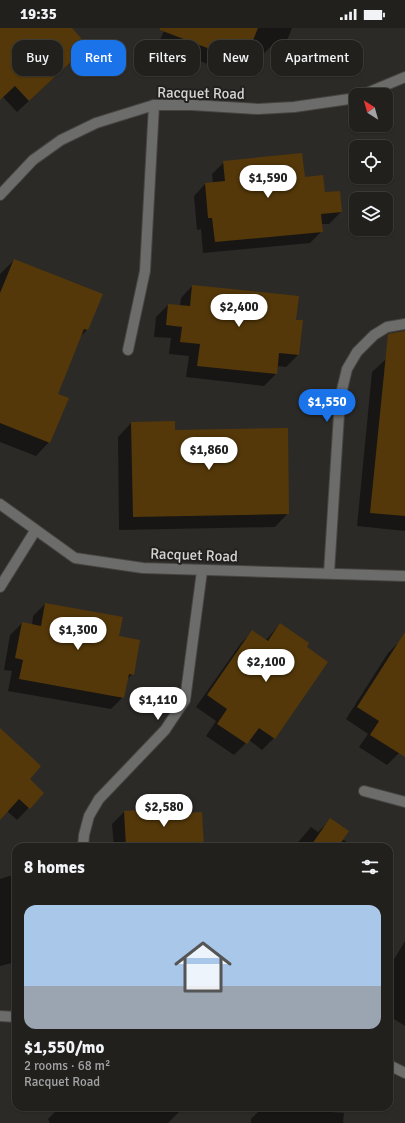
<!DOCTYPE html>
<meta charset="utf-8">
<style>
:root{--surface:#21201d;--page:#2d2d2a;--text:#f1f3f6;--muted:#a2a3a4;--line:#3e3e3b;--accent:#1a73e8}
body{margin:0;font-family:Signika,sans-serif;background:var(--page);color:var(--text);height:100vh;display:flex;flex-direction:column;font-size:15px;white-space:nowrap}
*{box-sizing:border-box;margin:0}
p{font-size:13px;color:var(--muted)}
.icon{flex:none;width:22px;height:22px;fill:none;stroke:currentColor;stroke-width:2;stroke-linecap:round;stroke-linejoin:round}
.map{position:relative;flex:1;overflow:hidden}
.sheet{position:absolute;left:12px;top:815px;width:381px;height:268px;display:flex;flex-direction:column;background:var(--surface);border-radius:12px;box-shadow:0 1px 3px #0004,0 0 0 1px var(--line)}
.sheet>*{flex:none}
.hud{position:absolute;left:12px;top:12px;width:381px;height:36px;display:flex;gap:8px}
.needle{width:26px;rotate:323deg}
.controls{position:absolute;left:349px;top:60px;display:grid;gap:8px}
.controls a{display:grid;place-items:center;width:44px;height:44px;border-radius:8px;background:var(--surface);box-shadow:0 1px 3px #0004,0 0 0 1px var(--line);font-size:20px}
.price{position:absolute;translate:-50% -34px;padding:0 9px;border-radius:14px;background:#fff;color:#222;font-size:13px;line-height:26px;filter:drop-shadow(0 1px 2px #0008)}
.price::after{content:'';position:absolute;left:50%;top:24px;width:12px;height:9px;margin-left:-6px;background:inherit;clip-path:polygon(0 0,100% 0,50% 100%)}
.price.selected{background:var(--accent);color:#fff}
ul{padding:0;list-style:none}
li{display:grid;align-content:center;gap:8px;height:212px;padding:0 12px}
li span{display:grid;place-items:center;height:124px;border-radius:12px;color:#555}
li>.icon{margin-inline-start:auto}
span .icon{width:72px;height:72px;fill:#fffc;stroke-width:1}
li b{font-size:17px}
h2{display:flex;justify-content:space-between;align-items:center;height:48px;padding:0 12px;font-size:17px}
.pill{padding:0 14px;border-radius:12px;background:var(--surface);box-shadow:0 1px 3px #0004,0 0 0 1px var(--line);font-size:14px;line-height:36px}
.pill.selected{background:var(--accent);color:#fff}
.status{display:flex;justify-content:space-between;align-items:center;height:28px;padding:0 20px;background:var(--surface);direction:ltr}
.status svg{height:11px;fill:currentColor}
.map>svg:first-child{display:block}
.shadow{fill:#0007}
.building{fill:#543809}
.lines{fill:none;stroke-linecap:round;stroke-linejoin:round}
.minor-casing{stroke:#474542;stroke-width:12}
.minor{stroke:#6c6c6a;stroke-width:10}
.labels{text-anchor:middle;stroke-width:4;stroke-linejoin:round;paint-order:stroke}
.street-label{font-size:15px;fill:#d5d3d2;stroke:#22201e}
</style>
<div class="status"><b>19:35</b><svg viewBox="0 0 49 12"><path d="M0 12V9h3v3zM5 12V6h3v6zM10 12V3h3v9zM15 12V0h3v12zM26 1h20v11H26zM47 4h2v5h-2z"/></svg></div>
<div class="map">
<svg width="405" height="1095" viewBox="0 0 405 1095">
<rect width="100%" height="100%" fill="#2c2a27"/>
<g class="shadow">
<polygon points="0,0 71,0 75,30 17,84 3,69 0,71"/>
<polygon points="165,0 292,0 288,10 277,22 270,19 258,32 246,27 243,34 231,45 158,17"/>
<polygon points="224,134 304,150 341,184 329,196 321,196 322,203 310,215 203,225 201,201 197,202 194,168 205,156 213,155 212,146"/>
<polygon points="14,232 88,301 79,310 57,366 49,414 36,428 0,414 0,246"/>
<polygon points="192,258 295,293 298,327 286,339 277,338 276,346 264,358 186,349 189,328 169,326 171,310 154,309 156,289 168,277 180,278 181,270"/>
<polygon points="386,331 405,332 405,503 357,498 372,344"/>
<polygon points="131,395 174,403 288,485 275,499 119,502 118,409"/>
<polygon points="45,576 118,609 133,646 126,652 123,669 111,681 8,663 12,643 4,642 10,607 22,595 32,597 33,588"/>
<polygon points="280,596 274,710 262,722 249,712 234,727 206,708 216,693 196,679 241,615 253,603 266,612"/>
<polygon points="400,613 405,616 405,724 402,722 387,737 359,719 368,706 346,691 388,625"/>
<polygon points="0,702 28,751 43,765 17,792 7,783 0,790"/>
<polygon points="124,784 184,786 203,819 114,819 112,796"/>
<polygon points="331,791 342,811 355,819 294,819 311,799 318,804"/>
<polygon points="16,846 16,934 0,938 0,851"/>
<polygon points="405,913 405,998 389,988 389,940"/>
<polygon points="60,1079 180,1079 181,1082 168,1095 50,1095 48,1091"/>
<polygon points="263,1079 344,1085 343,1095 251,1095 251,1091"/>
</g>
<g class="building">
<polygon points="0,0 72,0 88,18 29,73 15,58 0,72"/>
<polygon points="160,0 258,0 244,34 160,2"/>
<polygon points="302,125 305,149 323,147 325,164 340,163 342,184 321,186 323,204 215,214 212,190 208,190 205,155 225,153 223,133"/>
<polygon points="14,231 103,266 88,302 84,301 58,366 69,370 50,415 0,395 0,265"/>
<polygon points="192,257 299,268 296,292 303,292 299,327 279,325 277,346 197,338 200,316 180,314 182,299 166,297 168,276 190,278"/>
<polygon points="405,303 405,488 370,485 388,306"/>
<polygon points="175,393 175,402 288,400 289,486 133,489 131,394"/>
<polygon points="45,575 123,589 119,608 140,612 134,647 129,646 124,670 19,651 23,632 15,630 22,594 41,598"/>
<polygon points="280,595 309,615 307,619 328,634 275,711 259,700 247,716 217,696 227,681 207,667 252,602 268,613"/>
<polygon points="405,604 405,729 370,707 379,693 357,679"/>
<polygon points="0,700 41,738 30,751 44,765 30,781 19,771 0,792"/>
<polygon points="184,779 185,785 202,784 204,819 126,819 124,783"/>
<polygon points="330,790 349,803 338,819 310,819"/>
</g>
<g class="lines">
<defs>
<g id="minor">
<polyline points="362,67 405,49"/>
<polyline points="0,167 33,132 61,112 96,95 154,77 192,77 258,81 294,79 356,70"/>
<polyline points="128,322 145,243 154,77"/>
<polyline points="0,476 75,530 143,540 405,548"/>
<polyline points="329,545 340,370 347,341 357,324 374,307 387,299 405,296"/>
<polyline points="0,559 35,503"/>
<polyline points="364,763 405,774"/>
<polyline points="83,819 84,807 89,788 99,771 165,702 185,672 202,543"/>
<polyline points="0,988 16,989"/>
<polyline points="389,1037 405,1045"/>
</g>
</defs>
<use href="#minor" class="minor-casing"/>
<use href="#minor" class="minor"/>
</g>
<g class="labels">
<g class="street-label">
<text transform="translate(201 65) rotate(1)" y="5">Racquet Road</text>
<text transform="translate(194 527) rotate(2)" y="5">Racquet Road</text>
</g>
</g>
</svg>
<div class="controls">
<a><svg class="needle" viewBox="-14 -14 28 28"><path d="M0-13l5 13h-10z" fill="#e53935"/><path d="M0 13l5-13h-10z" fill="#a2a3a4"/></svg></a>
<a><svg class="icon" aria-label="locate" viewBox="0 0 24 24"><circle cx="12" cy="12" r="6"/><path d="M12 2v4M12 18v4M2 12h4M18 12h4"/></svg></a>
<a><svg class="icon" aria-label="layers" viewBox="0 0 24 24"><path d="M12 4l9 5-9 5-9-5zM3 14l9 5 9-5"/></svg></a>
</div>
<b class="price" style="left:268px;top:171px">$1,590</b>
<b class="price" style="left:239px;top:300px">$2,400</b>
<b class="price selected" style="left:327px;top:395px">$1,550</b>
<b class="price" style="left:209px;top:443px">$1,860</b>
<b class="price" style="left:78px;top:623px">$1,300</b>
<b class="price" style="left:266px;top:655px">$2,100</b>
<b class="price" style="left:158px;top:693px">$1,110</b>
<b class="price" style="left:164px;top:800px">$2,580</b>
<div class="hud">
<a class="pill">Buy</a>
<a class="pill selected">Rent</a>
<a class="pill">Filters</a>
<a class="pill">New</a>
<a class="pill">Apartment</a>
</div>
<section class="sheet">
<h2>8 homes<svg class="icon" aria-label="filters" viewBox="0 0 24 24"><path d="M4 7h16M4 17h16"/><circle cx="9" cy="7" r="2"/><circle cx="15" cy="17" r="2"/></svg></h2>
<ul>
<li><span style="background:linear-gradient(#a9c7e8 65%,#9aa5b1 0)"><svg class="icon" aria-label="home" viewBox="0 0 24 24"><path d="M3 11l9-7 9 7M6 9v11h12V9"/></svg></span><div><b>$1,550/mo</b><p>2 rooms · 68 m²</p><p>Racquet Road</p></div></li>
</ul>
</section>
</div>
